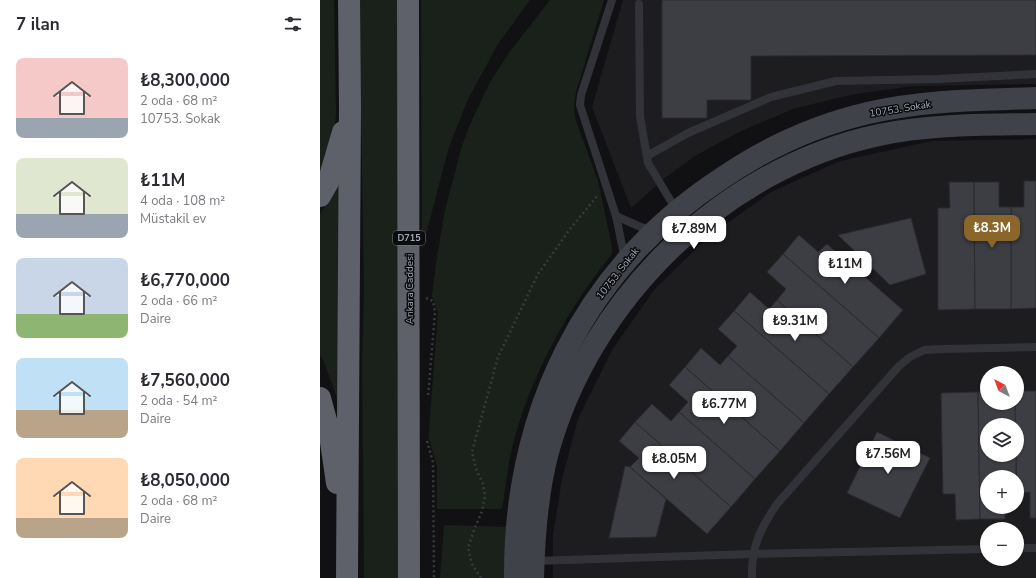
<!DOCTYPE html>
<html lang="tr">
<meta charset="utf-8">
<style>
:root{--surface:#fff;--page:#f2f2f3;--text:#2b2b33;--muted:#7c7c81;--accent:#8a662a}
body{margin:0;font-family:"Nunito Sans",sans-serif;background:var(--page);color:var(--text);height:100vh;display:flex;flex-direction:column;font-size:15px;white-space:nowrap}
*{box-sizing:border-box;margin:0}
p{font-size:13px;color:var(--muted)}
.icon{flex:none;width:22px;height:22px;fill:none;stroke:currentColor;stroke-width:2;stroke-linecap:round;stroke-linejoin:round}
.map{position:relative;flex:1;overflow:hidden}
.panel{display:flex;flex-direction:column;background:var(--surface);width:320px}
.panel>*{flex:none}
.needle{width:26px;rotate:319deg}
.controls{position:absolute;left:660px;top:366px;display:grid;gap:8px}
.controls a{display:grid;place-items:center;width:44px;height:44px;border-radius:50%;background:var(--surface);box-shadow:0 1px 3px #0004;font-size:20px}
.price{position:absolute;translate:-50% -34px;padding:0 9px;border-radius:8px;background:#fff;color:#222;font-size:13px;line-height:26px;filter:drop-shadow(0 1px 2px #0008)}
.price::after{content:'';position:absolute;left:50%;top:24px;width:12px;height:9px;margin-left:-6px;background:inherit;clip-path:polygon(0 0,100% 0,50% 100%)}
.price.current{background:var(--accent);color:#fff}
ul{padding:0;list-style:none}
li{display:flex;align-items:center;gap:12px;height:100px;padding:0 16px}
li span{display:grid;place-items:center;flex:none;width:112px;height:80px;border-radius:8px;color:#555}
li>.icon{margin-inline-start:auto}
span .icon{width:48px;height:48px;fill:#fffc;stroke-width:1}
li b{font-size:17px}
h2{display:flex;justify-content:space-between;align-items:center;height:48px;padding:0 16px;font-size:17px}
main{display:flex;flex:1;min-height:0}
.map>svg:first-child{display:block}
.built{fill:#1d1d20;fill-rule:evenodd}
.green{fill:#19211a}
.building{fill:#3d3e43;stroke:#2b2b2f}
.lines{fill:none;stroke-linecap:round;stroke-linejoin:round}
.path{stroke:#383a3f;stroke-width:2.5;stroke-dasharray:2 3;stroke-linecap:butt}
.lane{stroke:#323338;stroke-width:8}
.secondary{stroke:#404249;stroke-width:22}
.highway{stroke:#5e616a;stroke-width:22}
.labels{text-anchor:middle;stroke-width:3;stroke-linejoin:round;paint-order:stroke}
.shield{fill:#0c0c0e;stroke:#747983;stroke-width:1}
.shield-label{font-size:9px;font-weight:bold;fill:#a1a8b5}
.street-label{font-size:10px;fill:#a1a8b5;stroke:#0c0c0e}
</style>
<main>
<section class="panel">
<h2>7 ilan<svg class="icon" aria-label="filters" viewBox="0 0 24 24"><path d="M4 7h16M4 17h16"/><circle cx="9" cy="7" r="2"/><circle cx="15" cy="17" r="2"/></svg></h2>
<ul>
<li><span style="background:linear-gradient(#f6c9c9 75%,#9aa5b1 0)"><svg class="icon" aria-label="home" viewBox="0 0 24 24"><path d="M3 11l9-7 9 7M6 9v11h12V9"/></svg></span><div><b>₺8,300,000</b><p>2 oda · 68 m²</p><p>10753. Sokak</p></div></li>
<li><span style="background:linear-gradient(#dfe7d0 70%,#9aa5b1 0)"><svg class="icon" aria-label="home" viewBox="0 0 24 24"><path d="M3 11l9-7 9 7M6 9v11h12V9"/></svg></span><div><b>₺11M</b><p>4 oda · 108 m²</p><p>Müstakil ev</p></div></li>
<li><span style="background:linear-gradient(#c9d6e8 70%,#8fb573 0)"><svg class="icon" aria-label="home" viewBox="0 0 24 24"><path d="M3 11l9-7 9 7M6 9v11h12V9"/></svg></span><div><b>₺6,770,000</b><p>2 oda · 66 m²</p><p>Daire</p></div></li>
<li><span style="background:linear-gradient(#bfe0f5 65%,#b9a48a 0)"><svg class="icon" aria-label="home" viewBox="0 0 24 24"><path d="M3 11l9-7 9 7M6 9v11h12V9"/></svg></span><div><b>₺7,560,000</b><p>2 oda · 54 m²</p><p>Daire</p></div></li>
<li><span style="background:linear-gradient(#ffd9b3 75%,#b9a48a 0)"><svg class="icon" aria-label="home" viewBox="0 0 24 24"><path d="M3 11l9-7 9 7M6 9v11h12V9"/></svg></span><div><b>₺8,050,000</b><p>2 oda · 68 m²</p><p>Daire</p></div></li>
</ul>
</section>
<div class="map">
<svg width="716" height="578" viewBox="0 0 716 578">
<rect width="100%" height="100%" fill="#111113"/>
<g class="built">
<polygon points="303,0 716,0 716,84 594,86 571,89 530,95 473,109 419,132 375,156 346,177 311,208 272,107"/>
<path d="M716 139V578H233V535L242 479 258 419 292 350 334 290 388 237 451 192 520 161 612 141ZM667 373H697V403H667ZM667 425H697V455H667ZM667 477H697V507H667ZM667 529H697V559H667Z"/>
</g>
<g class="green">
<polygon points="0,0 14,0 16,112 14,143 0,180"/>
<polygon points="39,0 79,0 81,578 44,578 42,363 44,288"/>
<polygon points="101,0 210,0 178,44 148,99 129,147 102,249"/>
<path d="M230 0H284L256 92C254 103 253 111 256 121L278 181 292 247V254C244 314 207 382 190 457 187 474 185 492 182 509H117V466L109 439V430L118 313 112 296 116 263 125 210 142 146 152 120 170 82 191 50Z"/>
<polygon points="22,180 21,409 4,362 0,355 0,214"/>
<polygon points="124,525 193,527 193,578 120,578"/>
</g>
<g class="building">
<polygon points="342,0 716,0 716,55 431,56 431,100 387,100 387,118 342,118"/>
<polygon points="704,181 716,181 716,308 691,309 691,207 704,207"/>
<polygon points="629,182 654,182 655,309 618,310 618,208 630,208"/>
<polygon points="654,182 679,182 679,207 691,207 691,309 655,309"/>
<polygon points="591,218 606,274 570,285 518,235"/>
<polygon points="479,235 498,252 507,244 583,310 559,338 463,254"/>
<polygon points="463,254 559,338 533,367 457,300 466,289 447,272"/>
<polygon points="430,292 449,309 457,300 533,367 509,394 414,311"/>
<polygon points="414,311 509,394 484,423 408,356 417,346 398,329"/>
<polygon points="381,348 400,365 408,356 484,423 460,451 365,367"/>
<polygon points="365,367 460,451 435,479 359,412 368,402 349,385"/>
<polygon points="697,391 716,391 716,518 710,518 710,492 697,493 696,455 697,455 697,425 695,425 695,403 697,403"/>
<polygon points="658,392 660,519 636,520 635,494 623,494 621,393"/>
<polygon points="658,392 667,392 667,403 695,403 695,425 667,425 667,455 696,455 696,477 667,477 667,507 685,507 685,519 660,519"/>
<polygon points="332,404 351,421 359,412 435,479 411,507 315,422"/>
<polygon points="315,422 411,507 387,534 310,467 319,458 299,441"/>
<polygon points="557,432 610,458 580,518 527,493"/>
<polygon points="305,466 310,467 346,499 336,537 289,538"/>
</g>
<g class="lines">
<g class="path">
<polyline points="106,298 113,301 115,312 108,397"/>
<polyline points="107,441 113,462 114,578"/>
<polyline points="161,578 152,564 148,548 154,530 162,511 165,496 163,484 156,469 152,452 178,357 218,274 250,229 278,195"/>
</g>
<g class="lane">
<polyline points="292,0 264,86 261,95 260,105 296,216 303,250 303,258"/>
<polyline points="319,4 320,116 328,163 352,203 357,210"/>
<polyline points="327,156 368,133 451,97 516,81 618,79 716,74"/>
<polyline points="296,216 323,228 335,227"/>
<polyline points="697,548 716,548"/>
<polyline points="214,561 432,554 667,549"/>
<path d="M432 578C431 547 440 529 457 504L579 366 590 357 604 350 622 349 716 347"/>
</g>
<g class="secondary">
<path d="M195 578C194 414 263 269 402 178 446 148 496 125 548 113 603 100 660 100 716 98"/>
<path d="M213 578C214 536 217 493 228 452 270 299 403 168 559 135 610 124 664 125 716 124"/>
</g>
<g class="highway">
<polyline points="88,0 89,578"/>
<polyline points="0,196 9,180 23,132"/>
<polyline points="0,398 10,435 17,483"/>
<polyline points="27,578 30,106 29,0"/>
</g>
</g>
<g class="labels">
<rect class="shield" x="73" y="231" width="32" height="14" rx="3"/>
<g class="shield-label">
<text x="89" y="241">D715</text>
</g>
<g class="street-label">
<text transform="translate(580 108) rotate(-9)" y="4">10753. Sokak</text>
<text transform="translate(297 273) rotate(-52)" y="4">10753. Sokak</text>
<text transform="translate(89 289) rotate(-90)" y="4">Ankara Caddesi</text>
</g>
</g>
</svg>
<div class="controls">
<a><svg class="needle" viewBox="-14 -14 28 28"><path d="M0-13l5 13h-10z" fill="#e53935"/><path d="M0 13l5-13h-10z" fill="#7c7c81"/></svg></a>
<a><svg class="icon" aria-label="layers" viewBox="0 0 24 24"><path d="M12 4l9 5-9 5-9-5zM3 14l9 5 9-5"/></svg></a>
<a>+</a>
<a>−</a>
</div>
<b class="price current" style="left:672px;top:249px">₺8.3M</b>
<b class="price" style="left:374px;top:250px">₺7.89M</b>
<b class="price" style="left:525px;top:285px">₺11M</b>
<b class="price" style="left:475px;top:342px">₺9.31M</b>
<b class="price" style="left:404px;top:425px">₺6.77M</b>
<b class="price" style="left:568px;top:475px">₺7.56M</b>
<b class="price" style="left:354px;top:480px">₺8.05M</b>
</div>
</main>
